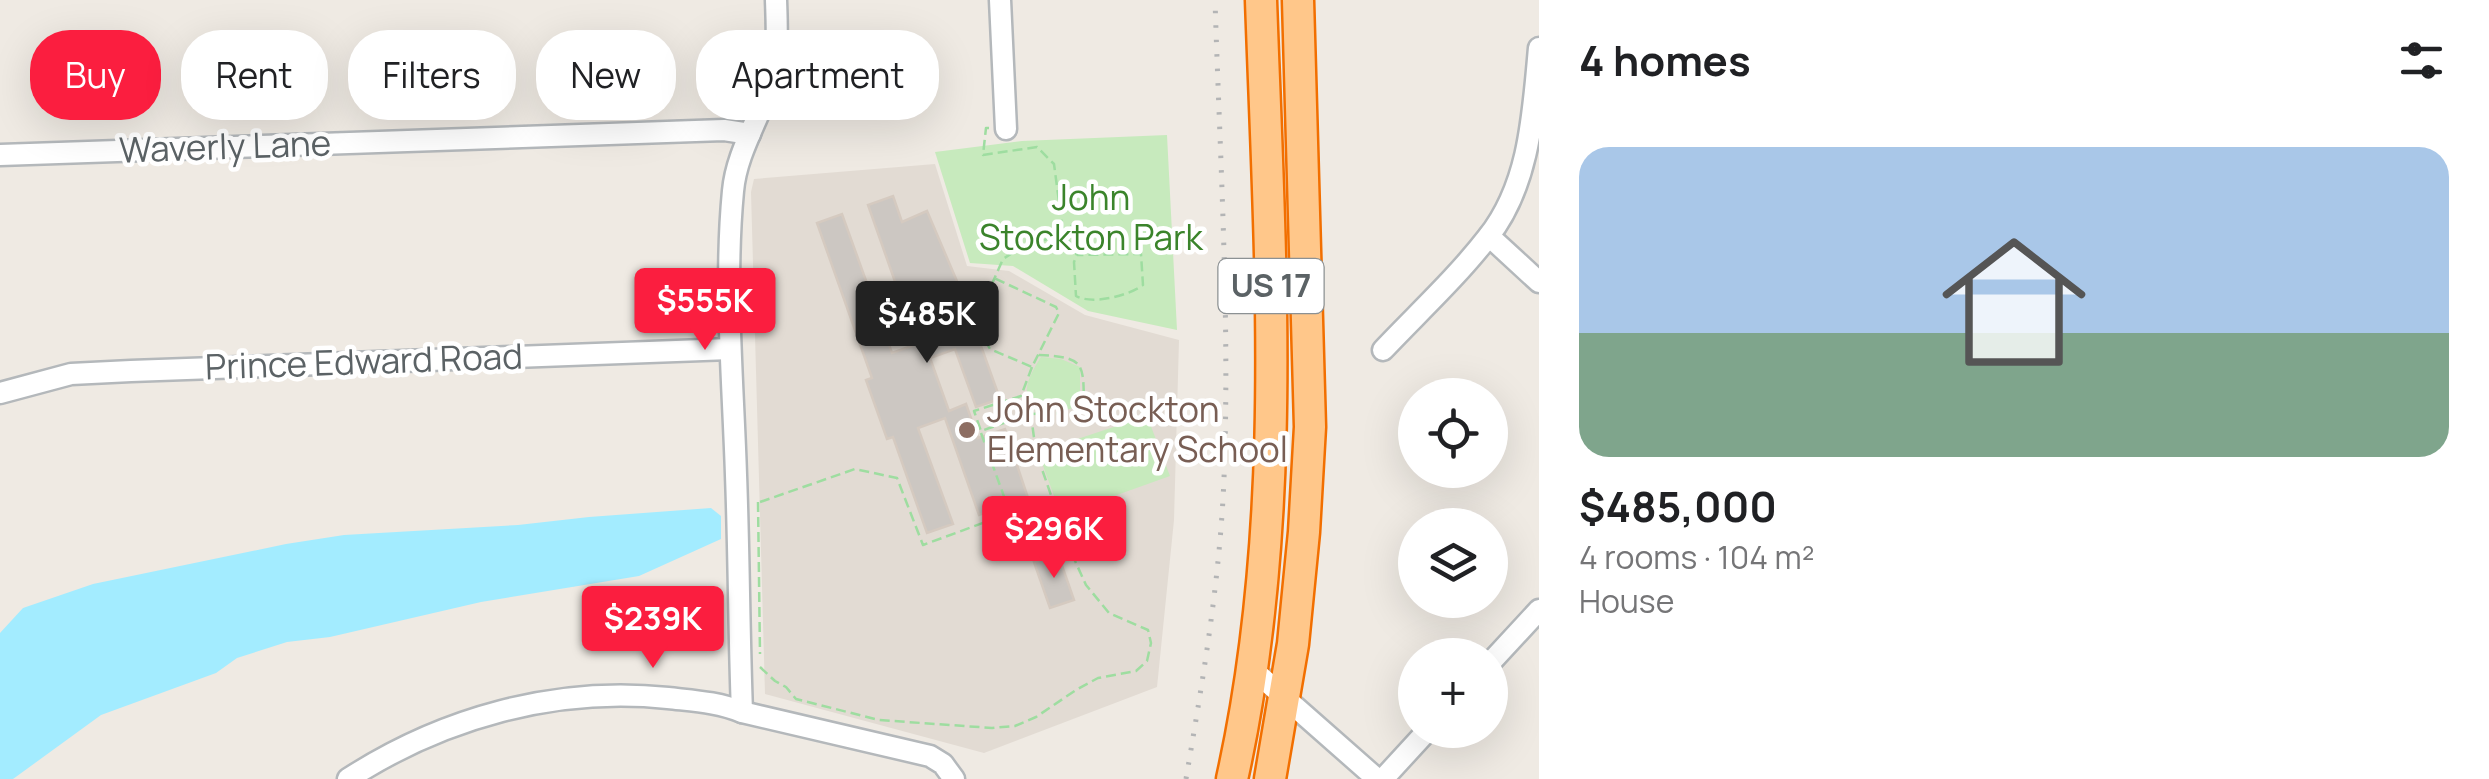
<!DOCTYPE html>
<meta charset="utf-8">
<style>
:root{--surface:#fff;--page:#f6f6f6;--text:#202124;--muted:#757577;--line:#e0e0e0;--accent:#fb1e3f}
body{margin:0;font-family:Manrope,sans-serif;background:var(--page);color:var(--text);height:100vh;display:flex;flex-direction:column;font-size:38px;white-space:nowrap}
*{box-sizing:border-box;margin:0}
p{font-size:32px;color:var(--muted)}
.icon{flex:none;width:55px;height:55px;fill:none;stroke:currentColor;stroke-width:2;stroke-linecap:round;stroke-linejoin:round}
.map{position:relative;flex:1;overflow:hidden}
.side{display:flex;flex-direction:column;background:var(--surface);width:950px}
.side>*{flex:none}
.top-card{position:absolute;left:30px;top:30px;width:950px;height:90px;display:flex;gap:20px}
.controls{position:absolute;left:1398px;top:378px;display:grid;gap:20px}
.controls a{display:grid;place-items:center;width:110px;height:110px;border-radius:50%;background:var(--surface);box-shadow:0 10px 40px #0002;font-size:50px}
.price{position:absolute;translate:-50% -85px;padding:0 22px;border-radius:10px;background:var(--accent);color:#fff;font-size:32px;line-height:65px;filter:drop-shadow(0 2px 5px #0008)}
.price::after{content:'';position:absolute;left:50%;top:60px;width:30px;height:22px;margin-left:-15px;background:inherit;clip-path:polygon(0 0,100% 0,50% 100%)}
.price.active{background:#222;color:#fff}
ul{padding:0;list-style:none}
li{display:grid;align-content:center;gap:20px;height:530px;padding:0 40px}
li+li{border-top:2px solid var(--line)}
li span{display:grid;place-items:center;height:310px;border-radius:30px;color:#555}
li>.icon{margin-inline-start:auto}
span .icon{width:180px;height:180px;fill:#fffc;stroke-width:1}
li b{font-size:42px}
h2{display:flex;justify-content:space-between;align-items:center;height:120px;padding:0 40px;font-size:42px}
.chip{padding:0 35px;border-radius:40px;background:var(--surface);box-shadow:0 10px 40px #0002;font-size:35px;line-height:90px}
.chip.active{background:var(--accent);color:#fff}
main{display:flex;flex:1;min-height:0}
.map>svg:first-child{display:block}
.education{fill:#e2dbd3}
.green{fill:#c7eabd}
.water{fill:#a3ecff}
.building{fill:#ccc7c2;stroke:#d5cac0;stroke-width:2.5}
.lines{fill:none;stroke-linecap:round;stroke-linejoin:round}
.minor-casing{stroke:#b4b8bb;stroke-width:25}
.highway-casing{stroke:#f26f00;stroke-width:35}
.path{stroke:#9edda0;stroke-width:2.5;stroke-dasharray:10 5;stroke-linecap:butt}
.minor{stroke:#fff;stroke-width:20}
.highway{stroke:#ffc78a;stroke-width:30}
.rail{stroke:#b3b4b5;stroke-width:5;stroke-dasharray:2.5 12;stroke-linecap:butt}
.education-dot{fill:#8d6e63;stroke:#fff;stroke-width:4}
.labels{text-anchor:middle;stroke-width:9;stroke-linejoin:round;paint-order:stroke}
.shield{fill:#fff;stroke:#8c9193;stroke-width:2.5}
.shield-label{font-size:32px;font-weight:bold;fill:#5b6265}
.street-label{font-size:35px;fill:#5b6265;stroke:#fff}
.park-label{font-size:35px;fill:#3b842b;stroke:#fff}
.education-label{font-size:35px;fill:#785e54;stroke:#fff;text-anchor:start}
</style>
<main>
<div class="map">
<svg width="1539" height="779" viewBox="0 0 1539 779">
<rect width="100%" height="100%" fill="#efeae3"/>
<polygon class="education" points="935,164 967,266 1009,271 1085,315 1179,340 1174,520 1157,687 984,753 765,694 751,192 754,179"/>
<g class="green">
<polygon points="1167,135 1177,330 1088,311 1013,266 970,263 935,152 1022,141"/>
<path d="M1041 357 1061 359 1080 367V406L1066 410 1048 407 1030 411C1023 387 1028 378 1041 357Z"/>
<polygon points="1147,416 1170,476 1061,515 1038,452"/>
</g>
<polygon class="water" points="711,508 721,516 721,539 639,576 481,602 330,637 287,642 237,658 216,673 101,715 13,779 0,779 0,633 23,608 93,584 286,544 344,535 518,525 589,517"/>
<g class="building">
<polygon points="893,196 902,222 927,211 962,293 1000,399 976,407 955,349 930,358 949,411 966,404 978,438 1005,429 1035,519 1044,515 1050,531 1026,540 1012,503 979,515 945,418 918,428 953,524 927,533 893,437 887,439 866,380 872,378 817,223 842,214 892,353 917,344 868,205"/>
<polygon points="1058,554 1074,600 1050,608 1034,562"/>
</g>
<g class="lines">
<defs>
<g id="minor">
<polyline points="1000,0 1006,129"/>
<polyline points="0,155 724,130 750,134"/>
<polyline points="1489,236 1539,282"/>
<path d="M1383 350C1418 313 1457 277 1488 237 1530 184 1533 113 1539 48"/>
<polyline points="0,393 71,374 131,371 730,349"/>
<polyline points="1490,663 1539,610"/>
<polyline points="1251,668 1377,779"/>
<path d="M742 712C739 633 739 554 736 475 733 381 724 285 733 191 736 156 756 124 768 91 779 62 777 30 776 0"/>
<path d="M348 779C442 718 556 686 668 698 694 701 718 702 742 712L930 756 943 764 954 779"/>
<polyline points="1383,779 1428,730"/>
</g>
<g id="highway">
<path d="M1232 779C1289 523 1270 260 1261 0"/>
<polyline points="1270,779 1293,644 1304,532 1310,427 1298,0"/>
</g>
</defs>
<use href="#minor" class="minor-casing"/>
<use href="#highway" class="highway-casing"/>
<g class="path">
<path d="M989 128H986L983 155 1037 147 1054 164 1063 232 1077 255 1074 262 1076 296C1092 305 1128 296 1143 285L1141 254 1077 255"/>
<polyline points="980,326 977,318 980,311 1003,259 1020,248 1026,250 1079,222"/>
<polyline points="985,340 990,349 1032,367 1059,313 1056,307 994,278"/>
<path d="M1032 367 1021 396 974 411 981 431 1029 414 1078 413 1084 408C1083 364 1087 357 1038 355"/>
<polyline points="1024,416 1032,423 1036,452 1059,518"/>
<polyline points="981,433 1022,546 1026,551 1032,551 1065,539 1065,513"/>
<polyline points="758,502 760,654"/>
<polyline points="760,502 855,469 897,478 923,545 1010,513"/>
<polyline points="760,667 775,681 786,687 796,699 879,720 992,728 1015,726 1036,717 1076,690 1098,678 1136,671 1147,661 1151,643 1148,630 1109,613 1086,585 1065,539"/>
</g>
<use href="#minor" class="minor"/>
<use href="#highway" class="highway"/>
<path class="rail" d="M1186 779C1203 679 1220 579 1224 478 1230 319 1220 159 1215 0"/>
</g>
<circle class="education-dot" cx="967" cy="430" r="10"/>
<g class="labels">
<rect class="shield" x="1218.5" y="259" width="105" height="54" rx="8"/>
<g class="shield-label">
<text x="1271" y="297">US 17</text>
</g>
<g class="street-label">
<text transform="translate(225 147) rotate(-2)" y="12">Waverly Lane</text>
<text transform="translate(364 362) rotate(-2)" y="12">Prince Edward Road</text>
</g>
<g class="park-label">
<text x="1091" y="210">John<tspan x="1091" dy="40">Stockton Park</tspan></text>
</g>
<g class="education-label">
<text x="987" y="422">John Stockton<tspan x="987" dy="40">Elementary School</tspan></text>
</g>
</g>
</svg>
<div class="controls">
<a><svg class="icon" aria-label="locate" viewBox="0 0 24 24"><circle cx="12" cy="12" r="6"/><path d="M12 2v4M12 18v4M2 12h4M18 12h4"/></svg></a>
<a><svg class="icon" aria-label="layers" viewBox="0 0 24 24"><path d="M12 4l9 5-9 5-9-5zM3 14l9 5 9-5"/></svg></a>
<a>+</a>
</div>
<b class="price" style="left:705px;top:353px">$555K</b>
<b class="price active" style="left:927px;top:366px">$485K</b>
<b class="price" style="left:1054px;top:581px">$296K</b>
<b class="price" style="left:653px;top:671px">$239K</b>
<div class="top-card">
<a class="chip active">Buy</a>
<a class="chip">Rent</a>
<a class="chip">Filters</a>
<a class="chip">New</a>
<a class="chip">Apartment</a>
</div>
</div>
<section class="side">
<h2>4 homes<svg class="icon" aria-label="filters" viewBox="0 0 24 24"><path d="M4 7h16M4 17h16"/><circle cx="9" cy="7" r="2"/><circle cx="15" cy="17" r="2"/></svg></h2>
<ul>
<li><span style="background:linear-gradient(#a9c7e8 60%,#7fa58c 0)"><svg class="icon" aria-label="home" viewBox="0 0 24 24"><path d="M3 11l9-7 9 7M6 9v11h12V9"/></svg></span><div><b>$485,000</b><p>4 rooms · 104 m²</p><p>House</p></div></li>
</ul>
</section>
</main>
